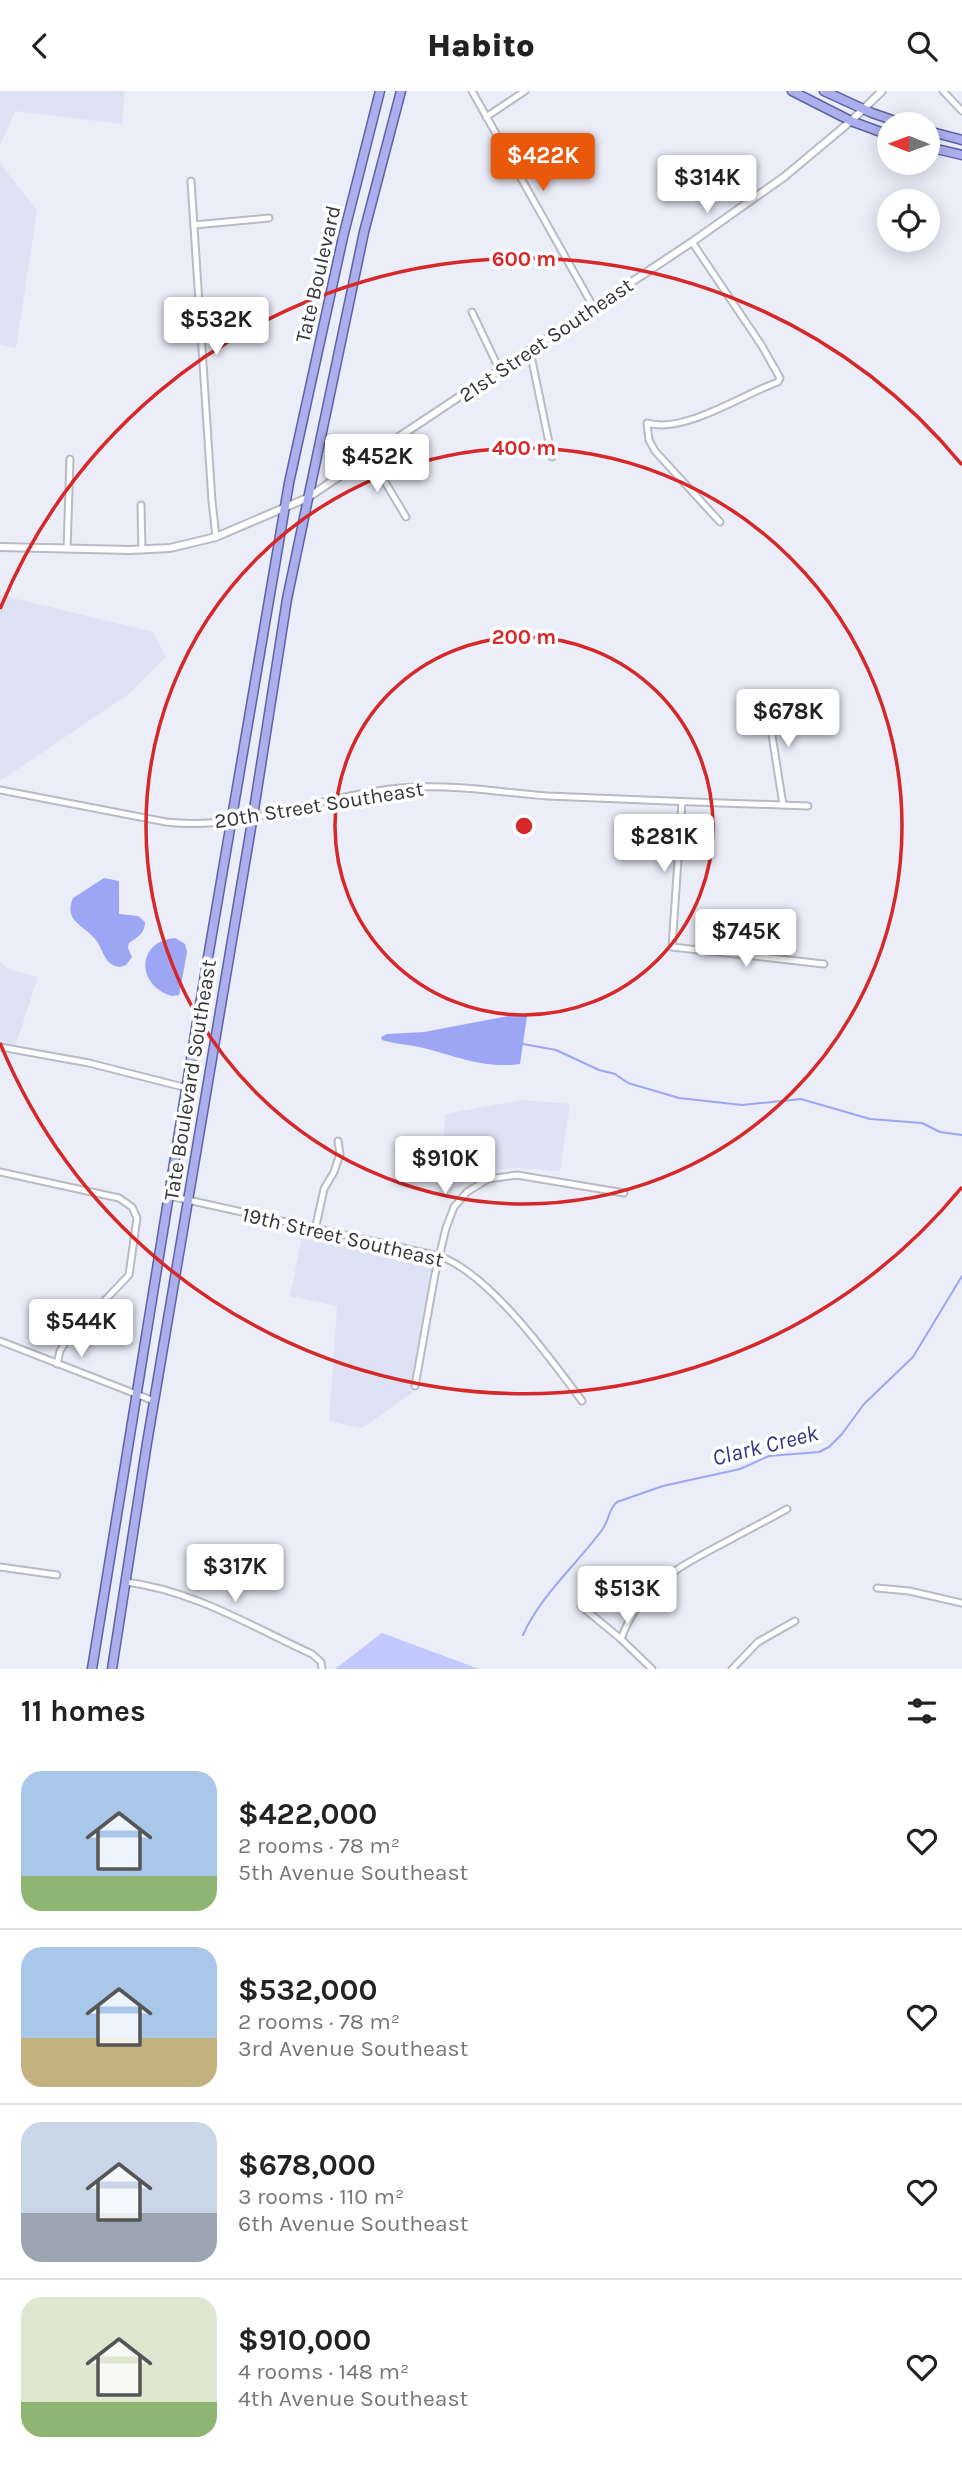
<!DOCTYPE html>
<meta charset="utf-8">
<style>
:root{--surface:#fff;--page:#f2f2f2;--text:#222;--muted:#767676;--line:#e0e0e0;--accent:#ea580c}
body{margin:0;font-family:Karla,sans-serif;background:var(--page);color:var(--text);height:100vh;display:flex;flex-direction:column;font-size:26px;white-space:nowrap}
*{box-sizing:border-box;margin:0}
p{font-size:23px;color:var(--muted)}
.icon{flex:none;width:38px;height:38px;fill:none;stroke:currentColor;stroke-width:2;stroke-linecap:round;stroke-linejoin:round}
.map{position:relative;height:1578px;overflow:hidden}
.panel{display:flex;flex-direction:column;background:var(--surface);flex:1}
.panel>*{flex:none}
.needle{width:46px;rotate:271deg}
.tools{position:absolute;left:877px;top:21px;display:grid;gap:14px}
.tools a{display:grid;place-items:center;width:63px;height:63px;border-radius:50%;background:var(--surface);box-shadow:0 4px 18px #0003;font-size:35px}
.price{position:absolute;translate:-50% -60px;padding:0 16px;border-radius:7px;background:#fff;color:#222;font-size:23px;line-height:46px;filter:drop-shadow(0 2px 4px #0008)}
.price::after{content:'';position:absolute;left:50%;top:42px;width:21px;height:16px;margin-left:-10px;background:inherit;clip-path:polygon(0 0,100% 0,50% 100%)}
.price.current{background:var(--accent);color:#fff}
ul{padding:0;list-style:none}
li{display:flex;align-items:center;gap:21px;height:175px;padding:0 21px}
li+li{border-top:2px solid var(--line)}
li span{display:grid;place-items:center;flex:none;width:196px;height:140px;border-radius:21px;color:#555}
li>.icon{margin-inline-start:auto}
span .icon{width:84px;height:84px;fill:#fffc;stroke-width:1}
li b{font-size:30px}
h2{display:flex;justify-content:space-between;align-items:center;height:84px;padding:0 21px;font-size:30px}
header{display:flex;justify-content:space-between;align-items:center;height:91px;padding:0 21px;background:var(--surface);font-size:32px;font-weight:800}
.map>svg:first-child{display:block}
.built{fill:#dfe2f4}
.green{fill:#c0c8fe}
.water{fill:#9da6f4}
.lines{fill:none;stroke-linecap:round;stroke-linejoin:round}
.stream{stroke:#9da6f4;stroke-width:2}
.minor-casing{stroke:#b8bac4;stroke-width:9}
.tertiary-casing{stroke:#b8bac4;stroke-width:10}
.primary-casing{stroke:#5d62a6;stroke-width:11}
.minor{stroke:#fff;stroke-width:5}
.tertiary{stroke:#fff;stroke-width:6}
.primary{stroke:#abafec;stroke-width:8}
.ring{fill:none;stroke:#d62828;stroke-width:3.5}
.labels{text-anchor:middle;stroke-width:7;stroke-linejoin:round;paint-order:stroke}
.street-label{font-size:21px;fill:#35363a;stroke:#fff}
.water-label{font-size:23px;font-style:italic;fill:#34328b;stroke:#fff}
.centre{fill:#d62828;stroke:#fff;stroke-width:3.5}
.ring-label{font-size:21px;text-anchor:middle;font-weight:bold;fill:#d62828;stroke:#fff;stroke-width:7;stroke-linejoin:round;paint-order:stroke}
</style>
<header><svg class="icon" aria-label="back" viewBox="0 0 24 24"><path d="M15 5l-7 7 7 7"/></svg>Habito<svg class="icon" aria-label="search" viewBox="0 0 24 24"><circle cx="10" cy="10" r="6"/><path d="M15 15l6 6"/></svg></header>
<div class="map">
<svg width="962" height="1578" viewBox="0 0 962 1578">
<rect width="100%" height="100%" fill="#ebedf8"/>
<g class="built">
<polygon points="0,0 125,0 122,33 15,20 0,55"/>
<polygon points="0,72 37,120 16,257 0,254"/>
<polygon points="0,504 153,541 166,566 130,602 0,690"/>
<polygon points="0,870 7,878 38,886 15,956 0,952"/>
<polygon points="523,1009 570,1013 560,1080 516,1077 487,1079 439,1107 445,1023"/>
<polygon points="303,1142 433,1171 412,1302 362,1337 329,1330 337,1215 290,1205"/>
</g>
<polygon class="green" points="382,1542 479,1578 335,1578"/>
<g class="water">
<path d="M104 787 119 790V823L138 825 145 831C145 842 138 846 129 852L128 857 132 866 126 874 120 876C103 874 104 858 95 848 84 834 63 830 73 807Z"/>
<path d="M175 847 185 853 187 861 180 900 179 904 172 905C136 895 136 850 175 847Z"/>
<path d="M519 923 527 925 520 973C481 978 455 964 419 956 406 953 394 953 382 949L381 946 387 943 424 941Z"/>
</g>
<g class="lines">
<g class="stream">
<polyline points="523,953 556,959 599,979 615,983 628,992 679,1007 742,1014 801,1008 870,1028 922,1032 940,1041 962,1044"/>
<path d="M523 1544C541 1504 576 1474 602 1439 609 1430 608 1419 617 1411L663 1395 740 1378 769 1365 819 1361 829 1356 842 1343 864 1313 913 1266 962 1185"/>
</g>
<defs>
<g id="minor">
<polyline points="472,0 594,217"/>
<polyline points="943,0 962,20"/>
<polyline points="486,26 525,0"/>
<polyline points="191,90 212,410 216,446"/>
<polyline points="194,134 269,127"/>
<path d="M692 151 762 255 780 287 778 291C741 304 684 343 647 332L649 349 655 360 720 431"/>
<polyline points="472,221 500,280"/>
<polyline points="530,260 552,366"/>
<polyline points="370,366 406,426"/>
<polyline points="141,414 142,459"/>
<polyline points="67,458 70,368"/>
<polyline points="766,606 783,714"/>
<path d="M0 699 166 731C251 741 332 699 416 696 460 694 505 702 548 705 635 709 721 712 808 715"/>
<polyline points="682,711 672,856 824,873"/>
<polyline points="0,956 89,972 187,997"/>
<polyline points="0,1081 119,1107 132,1116 137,1127 129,1184 67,1249 60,1260 57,1273"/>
<path d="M170 1105 439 1165C489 1182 550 1267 582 1310"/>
<polyline points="315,1139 324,1098 334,1081 340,1063 338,1050"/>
<polyline points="0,1250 154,1310"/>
<polyline points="415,1295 435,1183 446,1137 454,1116 467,1101 488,1088 517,1084 624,1102"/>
<polyline points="0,1476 57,1484"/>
<path d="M126 1491C192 1499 253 1536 312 1563L321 1571 322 1578"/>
<polyline points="877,1497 909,1500 962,1512"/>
<polyline points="581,1515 621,1548 652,1578"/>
<path d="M621 1548C640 1496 675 1478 720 1454 743 1442 765 1430 787 1418"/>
<polyline points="732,1578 758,1551 795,1530"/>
</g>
<polyline id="tertiary" points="0,456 130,459 170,457 216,446 307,407 692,151 784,86 851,30 882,0"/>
<g id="primary">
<polyline points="792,0 851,30 889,44"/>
<polyline points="824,0 872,22 904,33"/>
<polyline points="928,40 962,49"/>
<polyline points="928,56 962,64"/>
<polyline points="92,1578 198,925 289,392 343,146 380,0"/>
<polyline points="112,1578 147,1352 253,725 287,508 364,141 401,0"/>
</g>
</defs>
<use href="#minor" class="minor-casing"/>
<use href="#tertiary" class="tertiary-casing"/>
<use href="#primary" class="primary-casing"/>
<use href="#minor" class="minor"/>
<use href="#tertiary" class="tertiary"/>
<use href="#primary" class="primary"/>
</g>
<g class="ring">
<circle cx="524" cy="735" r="189"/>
<circle cx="524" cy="735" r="378"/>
<path d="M962 1096A567 567 0 0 1 0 952M0 518A567 567 0 0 1 962 374"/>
</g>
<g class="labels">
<g class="street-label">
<text transform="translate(318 183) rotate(-77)" y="7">Tate Boulevard</text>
<text transform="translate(546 249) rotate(-34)" y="7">21st Street Southeast</text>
<text transform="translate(319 714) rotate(-9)" y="7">20th Street Southeast</text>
<text transform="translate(190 989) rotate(-81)" y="7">Tate Boulevard Southeast</text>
<text transform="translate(343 1146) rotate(13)" y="7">19th Street Southeast</text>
</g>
<g class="water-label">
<text transform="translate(765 1354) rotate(-14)" y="8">Clark Creek</text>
</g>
</g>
<circle cx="524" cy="735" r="10" class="centre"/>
<g class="ring-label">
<text x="524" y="175">600 m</text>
<text x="524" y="364">400 m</text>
<text x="524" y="553">200 m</text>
</g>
</svg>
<div class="tools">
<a><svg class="needle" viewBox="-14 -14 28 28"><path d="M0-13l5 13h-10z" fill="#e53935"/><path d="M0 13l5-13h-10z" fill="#767676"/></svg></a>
<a><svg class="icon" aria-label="locate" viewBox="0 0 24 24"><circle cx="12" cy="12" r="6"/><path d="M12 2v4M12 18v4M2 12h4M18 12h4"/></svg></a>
</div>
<b class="price current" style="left:543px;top:102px">$422K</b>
<b class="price" style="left:707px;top:124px">$314K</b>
<b class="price" style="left:216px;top:266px">$532K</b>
<b class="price" style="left:377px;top:403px">$452K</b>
<b class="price" style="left:788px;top:658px">$678K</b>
<b class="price" style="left:664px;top:783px">$281K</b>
<b class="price" style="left:746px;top:878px">$745K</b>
<b class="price" style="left:445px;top:1105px">$910K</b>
<b class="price" style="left:81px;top:1268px">$544K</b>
<b class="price" style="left:235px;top:1513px">$317K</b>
<b class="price" style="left:627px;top:1535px">$513K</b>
</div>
<section class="panel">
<h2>11 homes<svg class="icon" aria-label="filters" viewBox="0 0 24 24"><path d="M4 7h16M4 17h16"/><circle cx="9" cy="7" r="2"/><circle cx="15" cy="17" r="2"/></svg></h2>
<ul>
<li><span style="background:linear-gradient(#a9c7e8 75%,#8fb573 0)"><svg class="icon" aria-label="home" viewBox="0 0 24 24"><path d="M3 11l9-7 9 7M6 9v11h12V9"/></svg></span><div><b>$422,000</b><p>2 rooms · 78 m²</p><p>5th Avenue Southeast</p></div><svg class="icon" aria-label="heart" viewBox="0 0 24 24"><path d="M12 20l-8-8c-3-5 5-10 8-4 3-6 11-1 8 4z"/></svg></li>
<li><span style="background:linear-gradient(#a9c7e8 65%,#c2b280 0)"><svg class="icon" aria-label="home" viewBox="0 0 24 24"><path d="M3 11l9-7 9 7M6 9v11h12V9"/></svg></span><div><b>$532,000</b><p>2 rooms · 78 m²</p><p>3rd Avenue Southeast</p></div><svg class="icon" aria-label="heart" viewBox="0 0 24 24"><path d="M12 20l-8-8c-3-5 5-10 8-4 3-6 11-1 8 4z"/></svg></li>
<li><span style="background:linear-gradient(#c9d6e8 65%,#9aa5b1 0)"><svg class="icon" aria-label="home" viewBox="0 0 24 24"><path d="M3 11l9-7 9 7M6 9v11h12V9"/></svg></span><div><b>$678,000</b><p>3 rooms · 110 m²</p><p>6th Avenue Southeast</p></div><svg class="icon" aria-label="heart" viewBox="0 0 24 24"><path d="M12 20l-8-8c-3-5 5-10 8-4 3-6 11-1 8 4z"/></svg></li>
<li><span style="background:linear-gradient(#dfe7d0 75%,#8fb573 0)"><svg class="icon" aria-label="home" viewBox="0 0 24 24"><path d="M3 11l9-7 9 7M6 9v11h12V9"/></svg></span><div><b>$910,000</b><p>4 rooms · 148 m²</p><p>4th Avenue Southeast</p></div><svg class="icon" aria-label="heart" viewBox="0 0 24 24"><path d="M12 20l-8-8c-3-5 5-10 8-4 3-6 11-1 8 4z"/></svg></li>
</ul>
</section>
